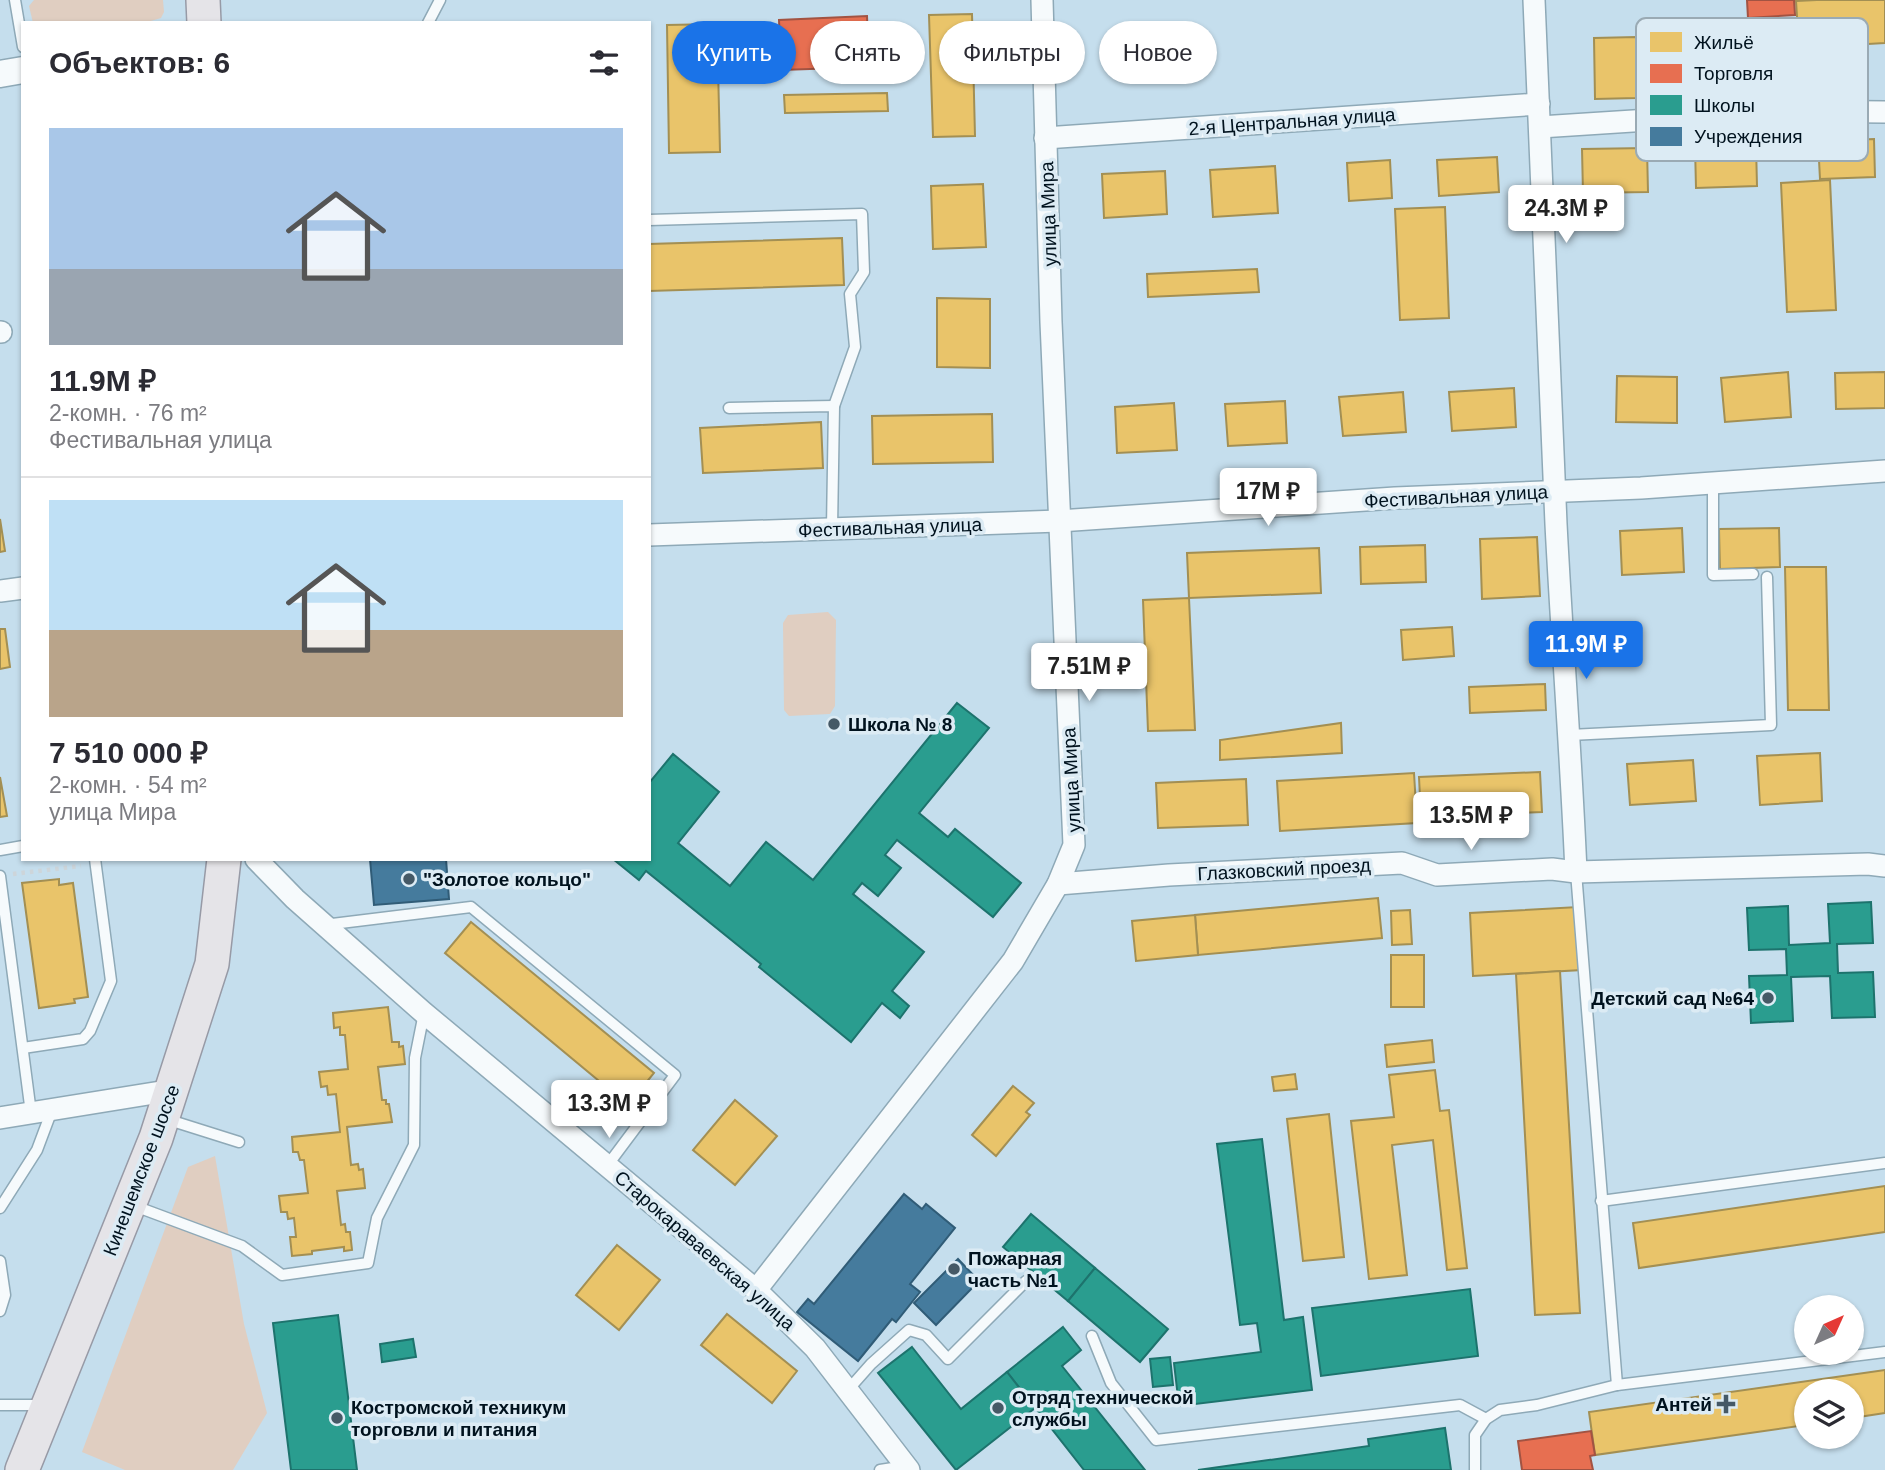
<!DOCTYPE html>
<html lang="ru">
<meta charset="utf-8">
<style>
:root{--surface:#fff;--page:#f2f2f3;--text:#2b2b33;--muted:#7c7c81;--line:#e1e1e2;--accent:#1a73e8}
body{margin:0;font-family:Arial,sans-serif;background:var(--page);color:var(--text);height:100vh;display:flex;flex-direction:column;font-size:26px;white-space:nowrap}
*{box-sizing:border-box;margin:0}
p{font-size:23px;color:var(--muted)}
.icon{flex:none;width:38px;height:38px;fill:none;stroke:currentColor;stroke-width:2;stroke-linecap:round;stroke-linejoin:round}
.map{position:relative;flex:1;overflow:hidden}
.details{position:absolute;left:21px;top:21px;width:630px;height:840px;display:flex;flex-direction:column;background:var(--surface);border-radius:0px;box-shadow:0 2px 5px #0004}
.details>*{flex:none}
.hud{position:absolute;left:672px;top:21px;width:665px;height:63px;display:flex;gap:14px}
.needle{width:46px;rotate:45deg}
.fabs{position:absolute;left:1794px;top:1295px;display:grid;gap:14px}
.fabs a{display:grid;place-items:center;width:70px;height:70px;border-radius:50%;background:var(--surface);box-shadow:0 2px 5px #0004;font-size:35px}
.price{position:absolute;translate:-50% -60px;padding:0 16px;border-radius:7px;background:#fff;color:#222;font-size:23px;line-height:46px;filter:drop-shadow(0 2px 4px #0008)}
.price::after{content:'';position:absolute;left:50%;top:42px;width:21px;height:16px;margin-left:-10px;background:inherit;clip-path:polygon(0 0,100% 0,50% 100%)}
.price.selected{background:var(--accent);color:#fff}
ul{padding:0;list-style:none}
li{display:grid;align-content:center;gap:14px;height:371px;padding:0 28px}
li+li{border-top:2px solid var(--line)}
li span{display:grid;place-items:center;height:217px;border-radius:0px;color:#555}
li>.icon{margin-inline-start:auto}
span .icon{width:126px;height:126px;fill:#fffc;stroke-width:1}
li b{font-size:30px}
h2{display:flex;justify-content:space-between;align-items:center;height:84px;padding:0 28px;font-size:30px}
.chip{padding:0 24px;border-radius:32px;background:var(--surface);box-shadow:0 2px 5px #0004;font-size:24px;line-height:63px}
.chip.selected{background:var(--accent);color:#fff}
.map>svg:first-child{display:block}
.green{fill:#e0cec1}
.homes{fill:#e9c46a;stroke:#a38f53;stroke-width:2}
.shops{fill:#e76f51;stroke:#a25342;stroke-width:2}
.schools{fill:#2a9d8f;stroke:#1d736d;stroke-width:2}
.public{fill:#457b9d;stroke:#305c77;stroke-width:2}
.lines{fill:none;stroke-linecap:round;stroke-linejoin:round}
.service-casing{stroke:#8ea9b7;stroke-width:13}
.minor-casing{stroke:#8ea9b7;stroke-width:24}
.tertiary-casing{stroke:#8ea9b7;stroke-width:29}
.primary-casing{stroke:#979aa6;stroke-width:36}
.path{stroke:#cdd5da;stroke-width:4.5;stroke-dasharray:3.5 5;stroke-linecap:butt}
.service{stroke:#f6fafc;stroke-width:10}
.minor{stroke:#f6fafc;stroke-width:21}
.tertiary{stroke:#f6fafc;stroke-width:26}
.primary{stroke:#e5e4e8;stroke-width:33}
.poi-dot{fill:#455966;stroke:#dcebf4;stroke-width:2.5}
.labels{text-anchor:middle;stroke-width:7;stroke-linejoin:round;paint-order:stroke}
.street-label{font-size:19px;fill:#00121e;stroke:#dcebf4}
.poi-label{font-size:19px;font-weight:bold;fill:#00121e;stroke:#dcebf4;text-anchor:start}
.key{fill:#dcebf4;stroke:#9aaab4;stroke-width:2}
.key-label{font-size:19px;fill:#00121e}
</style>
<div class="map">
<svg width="1885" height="1470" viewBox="0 0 1885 1470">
<rect width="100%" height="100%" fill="#c5deed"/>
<g class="green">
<polygon points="34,0 163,0 164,12 161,18 144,23 33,23 29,6"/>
<polygon points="828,612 836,620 835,706 830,714 789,716 784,710 783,623 788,615"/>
<polygon points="215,1156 244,1324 267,1413 233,1470 125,1470 82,1452 188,1167"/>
</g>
<g class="homes">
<polygon points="1817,0 1885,0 1885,43 1799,48 1796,1"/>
<polygon points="972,14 975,136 933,137 929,15"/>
<polygon points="717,24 720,152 669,153 667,25"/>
<polygon points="1636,37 1637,98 1595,99 1594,38"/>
<polygon points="887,93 888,111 785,113 784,95"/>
<polygon points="1874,139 1875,177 1820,179 1818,141"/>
<polygon points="1756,145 1757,186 1696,188 1695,146"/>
<polygon points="1647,148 1648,192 1583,193 1582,149"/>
<polygon points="1497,157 1499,192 1439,196 1437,160"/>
<polygon points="1390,160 1392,198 1349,201 1347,163"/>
<polygon points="1275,166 1278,213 1213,217 1210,170"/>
<polygon points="1165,171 1167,214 1104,218 1102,174"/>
<polygon points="1830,180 1836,310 1787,312 1781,183"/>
<polygon points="983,184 986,247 933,249 931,186"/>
<polygon points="1445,207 1449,318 1400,320 1395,209"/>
<polygon points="842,238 844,285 649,291 649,244"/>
<polygon points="1257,269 1259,292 1148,297 1147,274"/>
<polygon points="937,298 990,299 990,368 937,367"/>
<polygon points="1788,372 1791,417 1725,422 1721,378"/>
<polygon points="1885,372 1885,408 1836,409 1835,373"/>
<polygon points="1617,376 1677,377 1677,423 1616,422"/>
<polygon points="1514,388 1516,427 1452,431 1449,392"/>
<polygon points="1403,392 1406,432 1343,436 1339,397"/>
<polygon points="1285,401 1287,443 1228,446 1225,404"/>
<polygon points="1174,403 1177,450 1117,453 1115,407"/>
<polygon points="992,414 993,462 873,464 872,416"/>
<polygon points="821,422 823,468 703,473 700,428"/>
<polygon points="0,519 5,551 0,552"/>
<polygon points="1682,528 1684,572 1622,575 1620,531"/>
<polygon points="1779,528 1780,567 1720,569 1719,529"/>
<polygon points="1537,537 1540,596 1482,599 1480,539"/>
<polygon points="1425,545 1426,582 1361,584 1360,547"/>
<polygon points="1319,548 1321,593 1189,598 1187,553"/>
<polygon points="1785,567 1826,567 1829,710 1788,710"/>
<polygon points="1189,598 1195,730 1148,731 1143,600"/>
<polygon points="1452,627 1454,656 1403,660 1401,630"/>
<polygon points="0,629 5,629 10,667 0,669"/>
<polygon points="1545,684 1546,710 1470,713 1469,687"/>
<polygon points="1341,723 1342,753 1220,760 1220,740"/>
<polygon points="1820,753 1822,801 1760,805 1757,756"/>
<polygon points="1693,760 1696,801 1630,805 1627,764"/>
<polygon points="1540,772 1542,812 1421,817 1419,777"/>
<polygon points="1414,773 1417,823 1280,831 1277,781"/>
<polygon points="0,777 7,816 0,817"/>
<polygon points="1246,779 1248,825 1158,828 1156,783"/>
<polygon points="59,879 59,885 73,883 88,997 74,999 75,1003 39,1008 22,883"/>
<polygon points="1378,898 1382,938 1198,955 1195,915"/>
<polygon points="1578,907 1582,970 1473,976 1470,913"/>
<polygon points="1410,910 1412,944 1392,945 1391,911"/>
<polygon points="1195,915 1198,955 1136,961 1132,921"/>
<polygon points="471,922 654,1073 628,1105 445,953"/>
<rect x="1391" y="955" width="33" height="52"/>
<polygon points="1560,971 1580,1313 1535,1315 1516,974"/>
<polygon points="388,1007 392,1042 399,1042 399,1047 403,1046 405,1064 378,1067 382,1100 386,1100 386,1104 389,1104 392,1122 347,1127 351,1165 358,1164 359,1170 363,1169 365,1188 337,1191 341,1225 345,1224 346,1232 350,1232 352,1250 344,1251 344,1247 312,1251 312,1254 292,1256 290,1237 296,1237 294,1218 288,1219 287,1212 281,1212 279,1196 308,1193 304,1160 300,1160 298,1152 293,1152 292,1137 340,1132 336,1094 328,1095 327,1086 321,1087 319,1072 348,1069 345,1035 340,1035 340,1027 334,1028 333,1013"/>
<polygon points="1432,1040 1434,1062 1387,1067 1385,1045"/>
<polygon points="1435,1070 1440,1111 1449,1110 1467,1268 1447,1270 1433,1140 1392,1145 1407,1275 1369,1279 1351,1121 1394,1117 1389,1075"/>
<polygon points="1295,1074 1297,1089 1274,1091 1272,1077"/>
<polygon points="1013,1086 1034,1103 1026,1112 1030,1115 996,1156 972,1135"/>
<polygon points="735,1100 777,1136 735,1185 693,1150"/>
<polygon points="1329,1114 1344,1257 1303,1261 1287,1119"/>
<polygon points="1885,1186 1885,1232 1639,1268 1633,1223"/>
<polygon points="617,1245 660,1280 619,1330 576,1295"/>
<polygon points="727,1314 797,1371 772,1403 701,1345"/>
<polygon points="1885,1370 1885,1413 1852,1418 1852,1391 1806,1391 1806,1425 1595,1455 1589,1412"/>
</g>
<g class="shops">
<polygon points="1747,0 1794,0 1795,15 1748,18"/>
<polygon points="867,16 869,67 781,70 779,20"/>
<polygon points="1591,1431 1595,1455 1590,1456 1593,1470 1522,1470 1518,1441"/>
</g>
<g class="schools">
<polygon points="957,703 989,728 919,813 948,837 955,829 1021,883 993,917 897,840 885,855 901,868 878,896 862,883 853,894 924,952 892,991 909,1006 900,1018 882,1003 851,1042 759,967 761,964 646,871 639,880 613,859 649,859 649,783 673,754 719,792 678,843 730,886 766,842 813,880"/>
<polygon points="1871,902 1873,943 1837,944 1838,973 1873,972 1875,1017 1832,1018 1830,976 1791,977 1793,1021 1751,1023 1749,976 1787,975 1786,949 1749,950 1747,908 1788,906 1789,945 1830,943 1828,904"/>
<polygon points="1262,1139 1284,1320 1303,1317 1312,1390 1179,1406 1174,1363 1261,1352 1257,1323 1240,1325 1217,1144"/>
<polygon points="1031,1214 1095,1268 1068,1301 1003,1247"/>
<polygon points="1095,1268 1168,1329 1140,1362 1068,1301"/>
<polygon points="1470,1289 1478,1356 1321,1376 1312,1308"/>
<polygon points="338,1315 357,1470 291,1470 273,1323"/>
<polygon points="1063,1327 1081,1350 1062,1366 1145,1470 1084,1470 1007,1372"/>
<polygon points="413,1339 416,1357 382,1362 380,1344"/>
<polygon points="912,1347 961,1409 1007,1372 1035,1408 956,1470 878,1373"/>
<polygon points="1170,1357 1173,1385 1153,1387 1150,1359"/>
<polygon points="1445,1428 1451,1470 1198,1470 1369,1446 1368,1439"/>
</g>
<g class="public">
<polygon points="370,859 446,859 449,899 374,905"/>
<polygon points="904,1194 922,1209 926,1204 955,1228 910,1284 920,1292 896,1322 892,1319 858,1361 797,1312 808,1299 814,1304"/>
<polygon points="958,1259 979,1281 936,1325 914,1303"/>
</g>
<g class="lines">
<defs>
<g id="service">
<polyline points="15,0 23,47"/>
<polyline points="428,23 440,0"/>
<polyline points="649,220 862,214 864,272 850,294 855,347 834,406"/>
<polyline points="729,408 834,406 832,528"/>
<polyline points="1713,483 1713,575 1753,574"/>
<polyline points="1570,735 1771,725 1767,577"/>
<polyline points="0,850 23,846"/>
<polyline points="1576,872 1617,1385"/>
<polyline points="0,876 31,1113"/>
<polyline points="324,925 471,907 675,1075 607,1166"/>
<polyline points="23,1048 83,1039 90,1031 111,981 95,859"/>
<polyline points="166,1119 239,1142"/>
<polyline points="1601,1201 1885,1163"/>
<polyline points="132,1205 242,1246 282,1275 368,1263 377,1218 414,1145 415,1058 424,1013"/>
<polyline points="0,1208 37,1150 52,1110"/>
<polyline points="0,1261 5,1295 0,1311"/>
<polyline points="1092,1336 1111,1383 1156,1440 1460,1405 1486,1419"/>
<polyline points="848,1390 871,1364 909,1330 926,1335 948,1359 1026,1281"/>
<polyline points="0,1405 45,1405"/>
<polyline points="880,1470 906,1466"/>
<polyline points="1475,1470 1475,1435 1486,1419 1500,1410 1537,1405 1617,1385 1885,1352"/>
</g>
<g id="minor">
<path d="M1534 0C1542 174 1548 349 1556 524 1562 640 1571 756 1576 872"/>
<polyline points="1540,127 1787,111 1885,112"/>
<polyline points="1045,138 1539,104"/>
<polyline points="0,332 1,332"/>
<polyline points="649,535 1059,521 1395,498 1641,488 1885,471"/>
<polyline points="0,591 23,588"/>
<polyline points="256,859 295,899 424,1013 756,1290 815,1348 909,1470"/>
<polyline points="1058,884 1169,875 1402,863 1437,875 1552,869 1576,872 1868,864 1885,866"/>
<polyline points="0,1118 173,1090"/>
<polyline points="756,1290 1013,961 1058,884 1074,845 1051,322 1042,0"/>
</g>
<polyline id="tertiary" points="0,74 23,70"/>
<g id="primary">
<polyline points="203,0 204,23"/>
<polyline points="22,1470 156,1138 212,964 224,859"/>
</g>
</defs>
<use href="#service" class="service-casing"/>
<use href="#minor" class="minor-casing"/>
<use href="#tertiary" class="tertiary-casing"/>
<use href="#primary" class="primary-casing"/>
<polyline class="path" points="13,874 81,866"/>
<use href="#service" class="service"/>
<use href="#minor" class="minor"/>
<use href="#tertiary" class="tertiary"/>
<use href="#primary" class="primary"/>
</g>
<g class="poi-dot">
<circle cx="834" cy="724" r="7"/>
<circle cx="409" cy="879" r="7"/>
<circle cx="1768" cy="998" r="7"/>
<circle cx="954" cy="1269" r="7"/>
<path d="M1722.5 1393.5h7v7h7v7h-7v7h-7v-7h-7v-7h7z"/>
<circle cx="998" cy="1408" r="7"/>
<circle cx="337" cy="1418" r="7"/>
</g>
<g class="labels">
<g class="street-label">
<text transform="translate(1292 121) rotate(-4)" y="7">2-я Центральная улица</text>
<text transform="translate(1048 214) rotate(-92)" y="7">улица Мира</text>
<text transform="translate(1456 496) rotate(-3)" y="7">Фестивальная улица</text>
<text transform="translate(890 527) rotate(-2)" y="7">Фестивальная улица</text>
<text transform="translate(1071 780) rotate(-93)" y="7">улица Мира</text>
<text transform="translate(1284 869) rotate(-3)" y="7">Глазковский проезд</text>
<text transform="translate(141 1170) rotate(-69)" y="7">Кинешемское шоссе</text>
<text transform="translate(705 1250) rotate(41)" y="7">Старокараваевская улица</text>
</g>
<g class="poi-label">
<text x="848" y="731">Школа № 8</text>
<text x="423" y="886">"Золотое кольцо"</text>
<text x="1754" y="1005" text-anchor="end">Детский сад №64</text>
<text x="968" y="1265">Пожарная<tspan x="968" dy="22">часть №1</tspan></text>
<text x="1012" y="1404">Отряд технической<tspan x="1012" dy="22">службы</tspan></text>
<text x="1712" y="1411" text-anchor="end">Антей</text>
<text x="351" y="1414">Костромской техникум<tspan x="351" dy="22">торговли и питания</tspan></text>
</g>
</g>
<rect x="1636" y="18" width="232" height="143" rx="10" class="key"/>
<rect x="1650" y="32" width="32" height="20" fill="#e9c46a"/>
<rect x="1650" y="64" width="32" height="19" fill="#e76f51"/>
<rect x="1650" y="95" width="32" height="20" fill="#2a9d8f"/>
<rect x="1650" y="127" width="32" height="19" fill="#457b9d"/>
<g class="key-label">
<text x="1694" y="49">Жильё</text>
<text x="1694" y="80">Торговля</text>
<text x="1694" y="112">Школы</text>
<text x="1694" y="143">Учреждения</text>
</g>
</svg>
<div class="fabs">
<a><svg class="needle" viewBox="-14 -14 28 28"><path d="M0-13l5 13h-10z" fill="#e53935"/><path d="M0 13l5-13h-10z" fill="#7c7c81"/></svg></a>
<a><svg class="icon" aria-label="layers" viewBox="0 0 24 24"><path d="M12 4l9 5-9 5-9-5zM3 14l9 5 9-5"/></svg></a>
</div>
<b class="price" style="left:1566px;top:245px">24.3M ₽</b>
<b class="price" style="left:1268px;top:528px">17M ₽</b>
<b class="price selected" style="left:1586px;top:681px">11.9M ₽</b>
<b class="price" style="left:1089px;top:703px">7.51M ₽</b>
<b class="price" style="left:1471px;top:852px">13.5M ₽</b>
<b class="price" style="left:609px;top:1140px">13.3M ₽</b>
<div class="hud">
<a class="chip selected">Купить</a>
<a class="chip">Снять</a>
<a class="chip">Фильтры</a>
<a class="chip">Новое</a>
</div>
<section class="details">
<h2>Объектов: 6<svg class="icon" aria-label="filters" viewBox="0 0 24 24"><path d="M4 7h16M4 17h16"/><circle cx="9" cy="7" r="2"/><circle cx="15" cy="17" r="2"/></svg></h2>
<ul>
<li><span style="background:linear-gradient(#a9c7e8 65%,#9aa5b1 0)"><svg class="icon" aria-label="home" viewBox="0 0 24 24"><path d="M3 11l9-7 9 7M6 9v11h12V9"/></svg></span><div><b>11.9M ₽</b><p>2-комн. · 76 m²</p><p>Фестивальная улица</p></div></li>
<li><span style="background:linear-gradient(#bfe0f5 60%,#b9a48a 0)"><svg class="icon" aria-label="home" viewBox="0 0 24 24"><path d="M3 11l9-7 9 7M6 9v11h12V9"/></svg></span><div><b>7 510 000 ₽</b><p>2-комн. · 54 m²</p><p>улица Мира</p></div></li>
</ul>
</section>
</div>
